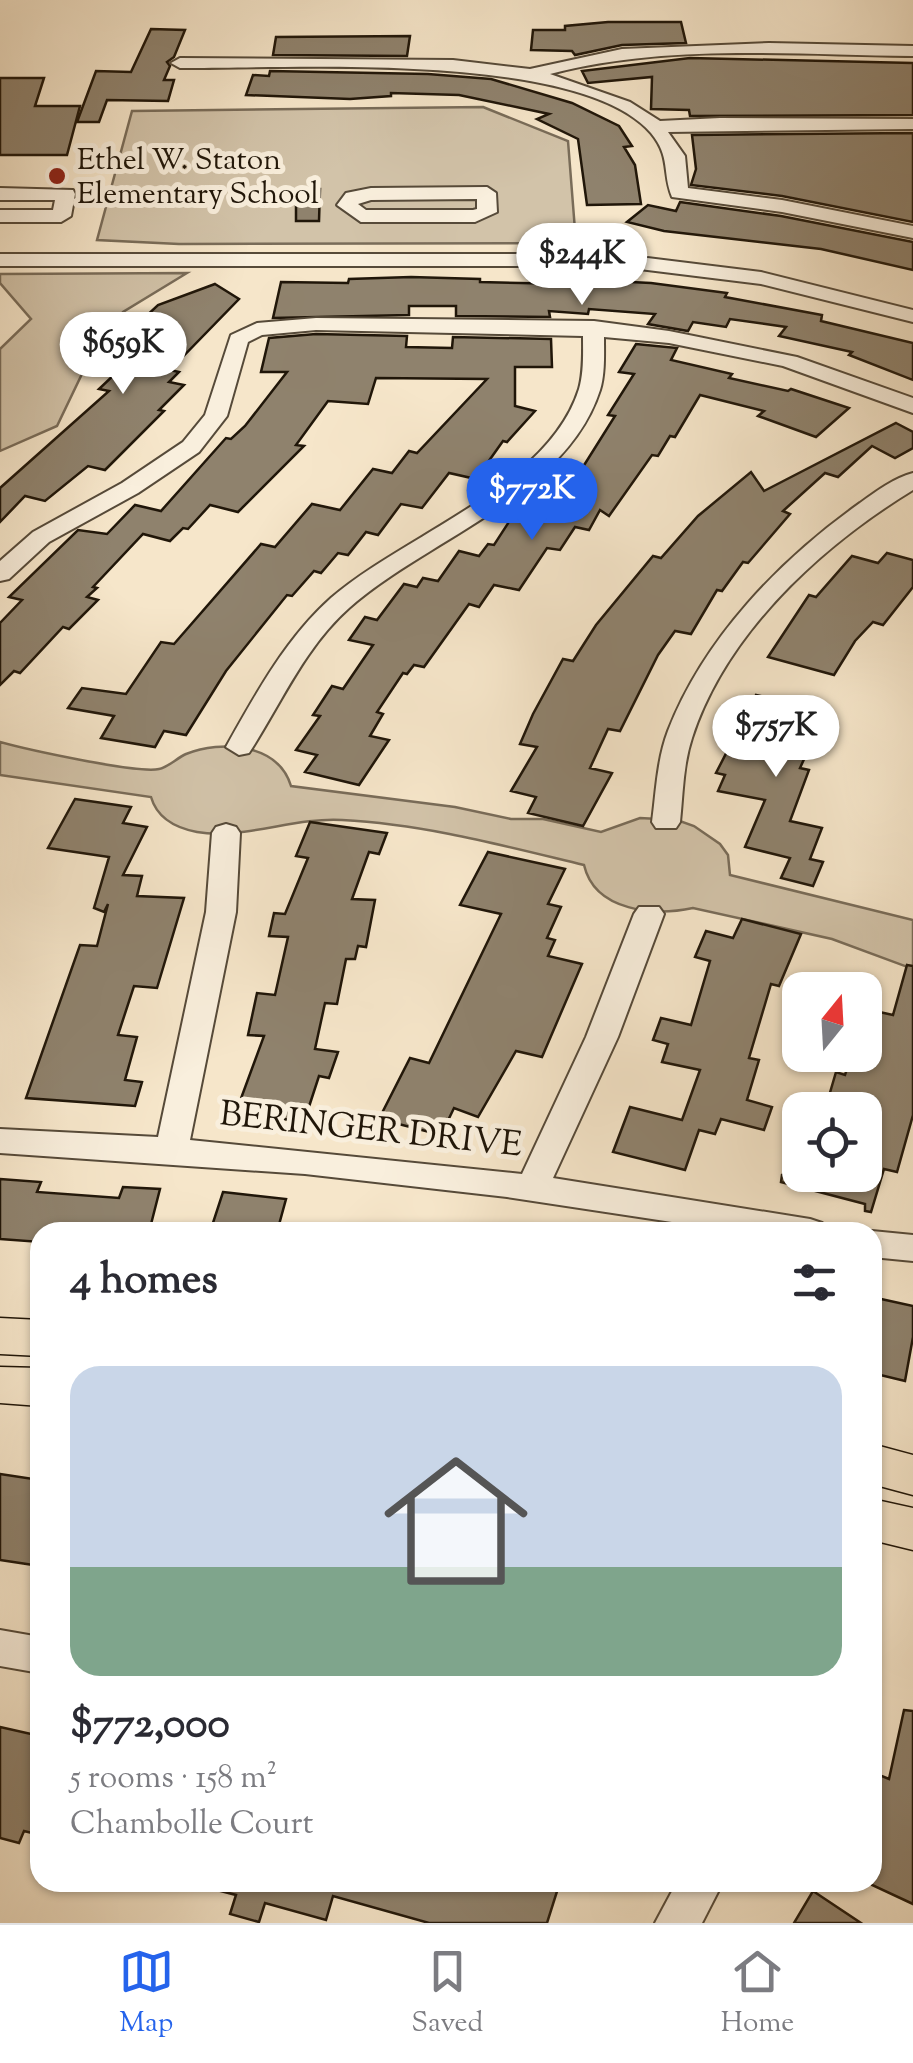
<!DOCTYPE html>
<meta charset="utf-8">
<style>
:root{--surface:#fff;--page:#f7f7f7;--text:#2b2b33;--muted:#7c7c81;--line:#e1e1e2;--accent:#2563eb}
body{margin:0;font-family:"Sorts Mill Goudy",serif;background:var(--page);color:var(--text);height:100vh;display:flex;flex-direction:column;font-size:38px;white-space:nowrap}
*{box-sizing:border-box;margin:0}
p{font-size:32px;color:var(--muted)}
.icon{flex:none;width:55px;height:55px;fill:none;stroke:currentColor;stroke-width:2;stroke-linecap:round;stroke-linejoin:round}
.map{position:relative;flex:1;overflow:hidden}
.sheet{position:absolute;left:30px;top:1222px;width:852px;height:670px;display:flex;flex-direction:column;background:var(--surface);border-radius:30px;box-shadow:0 2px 8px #0004}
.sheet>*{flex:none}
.needle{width:65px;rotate:18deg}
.fabs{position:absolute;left:782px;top:972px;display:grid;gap:20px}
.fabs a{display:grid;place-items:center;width:100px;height:100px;border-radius:20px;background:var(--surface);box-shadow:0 2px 8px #0004;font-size:50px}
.price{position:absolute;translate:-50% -85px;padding:0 22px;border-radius:35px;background:#fff;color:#222;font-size:32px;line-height:65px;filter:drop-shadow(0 2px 5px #0008)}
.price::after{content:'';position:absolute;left:50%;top:60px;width:30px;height:22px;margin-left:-15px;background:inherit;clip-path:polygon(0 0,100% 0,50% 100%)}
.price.current{background:var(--accent);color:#fff}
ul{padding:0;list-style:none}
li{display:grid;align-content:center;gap:20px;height:530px;padding:0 40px}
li+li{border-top:2px solid var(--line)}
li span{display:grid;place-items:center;height:310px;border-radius:30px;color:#555}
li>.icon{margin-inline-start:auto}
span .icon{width:180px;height:180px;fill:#fffc;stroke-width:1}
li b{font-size:42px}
h2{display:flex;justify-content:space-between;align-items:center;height:120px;padding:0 40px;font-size:42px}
.dock{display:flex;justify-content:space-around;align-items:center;height:140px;border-top:2px solid var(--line);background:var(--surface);font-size:28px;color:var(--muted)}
.dock a{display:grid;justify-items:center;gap:5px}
.dock .current{color:var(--accent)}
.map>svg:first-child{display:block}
.green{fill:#d2c3a9;stroke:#796c59;stroke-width:2.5}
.building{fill:#8f826d;stroke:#201609;stroke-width:2.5}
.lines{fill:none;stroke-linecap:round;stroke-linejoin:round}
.minor-casing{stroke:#564a39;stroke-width:4}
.major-casing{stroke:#201609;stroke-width:3}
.minor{fill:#f9efdd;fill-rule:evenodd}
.major{fill:#f6e6ca;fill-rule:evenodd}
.poi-dot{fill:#8f2418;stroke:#f9efdd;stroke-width:4}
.labels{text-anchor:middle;stroke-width:10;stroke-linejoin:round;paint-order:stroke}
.far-poi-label{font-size:30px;fill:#201609;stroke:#f9efdd;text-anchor:start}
.street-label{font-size:35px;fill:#201609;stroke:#f9efdd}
</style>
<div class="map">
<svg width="913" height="1923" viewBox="0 0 913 1923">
<rect width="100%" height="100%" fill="#f6e6ca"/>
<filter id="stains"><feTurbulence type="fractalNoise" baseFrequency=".002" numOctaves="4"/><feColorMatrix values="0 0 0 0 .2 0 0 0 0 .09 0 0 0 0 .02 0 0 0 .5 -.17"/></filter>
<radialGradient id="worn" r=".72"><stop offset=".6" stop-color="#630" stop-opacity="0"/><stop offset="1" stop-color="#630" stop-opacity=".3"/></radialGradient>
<g class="green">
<polygon points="483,107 568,141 576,243 179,244 97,240 132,111"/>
<polygon points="187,273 123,312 93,351 57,426 0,451 0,349 31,319 0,283 0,274"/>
<path d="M0 742C25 749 138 774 159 769 167 768 177 758 186 754 221 740 278 743 291 786L455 807 511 819H543L601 832 640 818 677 820 694 826 720 844 728 855 730 875 913 920V969L832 939 693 908C655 916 595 912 584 865 505 846 424 824 342 820 295 817 242 840 197 832 176 828 157 818 151 797L0 775Z"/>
</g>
<g class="building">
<polygon points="608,22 681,22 686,43 622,45 575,55 572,51 531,50 533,30 565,30 565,26"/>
<polygon points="151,29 185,30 174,57 167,62 170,66 164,80 174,80 168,101 107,100 99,122 77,122 96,71 131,72"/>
<polygon points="410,36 407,56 273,55 276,37"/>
<polygon points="690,58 913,63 913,115 690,116 689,110 651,109 652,77 588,83 582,71"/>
<polygon points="270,71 428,74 491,79 572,103 619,126 632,146 624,147 635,165 641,204 587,205 578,139 537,119 549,114 459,95 391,93 391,96 350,99 246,95 253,75 269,76"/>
<polygon points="0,78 44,78 35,106 80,106 67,155 0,155"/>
<polygon points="913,133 913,222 782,196 691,185 696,169 692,135"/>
<polygon points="296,189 320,189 319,221 296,221"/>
<polygon points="680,202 781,216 913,242 913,270 821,249 664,231 627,222 648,205 676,211"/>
<polygon points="411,277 480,279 480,282 569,284 570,279 651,283 727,293 725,297 822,315 821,321 913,343 913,380 849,355 852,352 779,336 786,327 730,319 726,327 693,322 688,331 648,324 655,314 589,309 588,314 549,311 550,317 456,316 456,306 409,306 409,315 273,318 281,282 348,283 349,279"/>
<polygon points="215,284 239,299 170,370 179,372 169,382 184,385 159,410 164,411 105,470 88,466 45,501 25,496 0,522 0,488 109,391 99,389 136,354 111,349 158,305"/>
<polygon points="316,334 407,336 406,347 452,348 453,337 551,339 552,367 515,367 515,406 535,411 507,442 503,441 476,479 449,473 422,508 401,504 378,535 366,532 348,555 338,553 321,573 314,571 292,596 287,595 226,671 186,735 164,731 155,747 101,738 114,716 68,708 82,688 126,694 161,642 174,644 261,544 275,547 312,504 340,510 373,469 392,473 409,451 417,453 487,379 376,378 368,404 328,401 296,445 304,446 238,512 210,505 188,529 183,528 170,541 143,534 93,587 97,588 87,597 98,600 69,629 63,627 20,673 14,671 0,685 0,623 22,600 9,597 78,530 107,534 135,505 161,511 226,438 231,439 245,426 287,372 261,372 269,338"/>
<polygon points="636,344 677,348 671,360 732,374 729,378 788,391 791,389 849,408 816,437 758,416 764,411 700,395 675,437 670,436 658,456 652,455 609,516 600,510 589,530 575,527 560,550 547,548 519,590 494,585 479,607 469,604 424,667 414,665 407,674 403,673 377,712 383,714 370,736 389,740 359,785 305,772 317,755 296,750 320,716 313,715 332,686 343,689 373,645 349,640 365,617 377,620 404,584 417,587 423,578 438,581 459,551 479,556 488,544 494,545 514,514 529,517 562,475 576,478 615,416 608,415 634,374 619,372"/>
<polygon points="896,423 913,432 913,448 895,458 872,446 838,477 825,473 783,511 790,514 748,563 743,562 722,591 717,590 691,634 675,631 658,655 620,731 608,729 590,768 612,773 583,826 528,813 536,797 511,791 537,747 520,744 533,714 563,659 573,661 596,625 653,556 661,558 698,516 751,472 764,491"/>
<polygon points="887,553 913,560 913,587 883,625 873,622 855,641 834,675 768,657 809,595 816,597 852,556 878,563"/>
<polygon points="756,695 826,711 800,768 809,770 790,821 822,828 810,859 823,862 813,886 781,878 790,858 745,847 765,800 718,791 725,775 716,773"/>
<polygon points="75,799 131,807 123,823 147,827 123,875 142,876 137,896 184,898 157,988 134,986 118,1035 137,1037 125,1080 142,1082 135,1106 26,1098 80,945 97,946 108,904 104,912 94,908 109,857 48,848"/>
<polygon points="310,822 387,833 379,854 369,852 352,899 375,900 366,947 358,946 355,959 346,959 337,1004 325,1003 315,1049 338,1052 329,1078 319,1076 304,1122 236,1112 264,1036 248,1035 257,993 275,995 288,937 269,936 274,913 285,914 308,858 296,856"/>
<polygon points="488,852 565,869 548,904 561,907 547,938 555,940 548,956 582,964 542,1057 516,1051 478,1117 454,1108 441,1135 379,1119 410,1058 429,1063 501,914 460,905"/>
<polygon points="742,919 801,934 779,986 771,984 749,1058 759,1060 747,1100 772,1107 764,1130 721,1119 715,1134 699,1130 685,1170 613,1152 630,1107 682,1120 700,1070 662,1062 668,1044 653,1040 661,1018 691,1025 710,961 695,957 706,931 733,938"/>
<polygon points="907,965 913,966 913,1115 897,1172 884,1169 871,1212 865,1211 865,1204 781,1182 782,1175 865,1175 865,1110 860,1110 861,1103 829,1096 836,1072 845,1075 849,1063 859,1065 865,1055 875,1011 893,1015"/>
<polygon points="0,1179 41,1182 37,1192 119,1198 123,1187 160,1189 149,1232 40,1232 40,1242 0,1239"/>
<polygon points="223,1192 286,1199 277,1232 210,1232"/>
<polygon points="872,1297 913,1306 913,1337 905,1381 872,1373"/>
<polygon points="0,1474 40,1480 40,1566 0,1560"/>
<polygon points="904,1710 913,1711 913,1904 872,1885 872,1772 889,1779"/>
<polygon points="0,1727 40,1736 40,1835 24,1831 19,1843 0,1838"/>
<polygon points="214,1882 560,1882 547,1923 429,1923 333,1896 326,1920 265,1903 259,1922 230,1914 236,1895 213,1889"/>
<polygon points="813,1891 861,1923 794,1923"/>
</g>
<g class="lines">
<defs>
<g id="minor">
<path d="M769 43 913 46V56C792 55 668 43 550 74L630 102 660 121 720 118 913 119V129L668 132 685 156 688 188 782 200 913 226V238L782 212 672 197C662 173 671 157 651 133 579 50 287 69 180 68L171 63 180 58 453 60 530 69 622 49Z"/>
<path d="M487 187 496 193 497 212 475 222H361L337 205 346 193 371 188ZM477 199V209L473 210H366L358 204 371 200Z"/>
<polygon points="0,188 73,190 75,194 71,216 61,222 0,222 0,210 53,210 55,200 0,200"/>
<polygon points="0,254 615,254 761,272 913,310 913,322 761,284 615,266 0,266"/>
<path d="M316 318 594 321 669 331 797 357 913 398V413L783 366 669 343 604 337C604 354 605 374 600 390 566 496 427 539 349 608 304 648 281 704 249 753L239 755 226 747C255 695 286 638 331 598 405 534 548 487 579 389 584 372 583 353 583 336L316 330 262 335 248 342 227 416 199 452 138 493 49 542 9 579 0 581V561L33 532 122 483 183 442 205 415 231 335 257 323Z"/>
<path d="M913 473V490C821 546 726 633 692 738 683 765 683 794 680 822L676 828H656L652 822C656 792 657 760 668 731 704 638 780 560 860 503 875 492 894 478 913 473Z"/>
<polygon points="226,824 236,827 240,833 236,912 190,1140 522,1174 586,1037 634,914 639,907 659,907 664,914 618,1037 553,1178 810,1219 822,1223 827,1232 738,1232 507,1197 305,1174 0,1153 0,1129 158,1137 206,912 212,833 216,827"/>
<polygon points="872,1231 913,1235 913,1261 872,1257 872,1232 867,1232"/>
<polygon points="0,1630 40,1637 40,1673 0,1666"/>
<polygon points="677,1882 723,1882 702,1923 655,1923"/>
</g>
<g id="major">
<polygon points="0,1318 40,1320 40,1356 0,1354"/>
<polygon points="0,1367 40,1368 40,1406 0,1403"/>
<polygon points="872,1444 913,1455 913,1495 872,1484"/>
<polygon points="872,1499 913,1508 913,1550 872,1540"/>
</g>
</defs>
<use href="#minor" class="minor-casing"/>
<use href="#major" class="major-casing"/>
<use href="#minor" class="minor"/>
<use href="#major" class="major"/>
</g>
<circle class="poi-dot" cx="57" cy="176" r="10"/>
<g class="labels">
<g class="far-poi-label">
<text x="77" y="169">Ethel W. Staton<tspan x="77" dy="34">Elementary School</tspan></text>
</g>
<g class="street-label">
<text transform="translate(371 1128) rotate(6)" y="12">BERINGER DRIVE</text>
</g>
</g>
<rect width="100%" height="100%" filter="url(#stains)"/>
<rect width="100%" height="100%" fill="url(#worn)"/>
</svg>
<div class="fabs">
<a><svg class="needle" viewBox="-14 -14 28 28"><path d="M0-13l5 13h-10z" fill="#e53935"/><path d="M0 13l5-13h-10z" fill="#7c7c81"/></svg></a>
<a><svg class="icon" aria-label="locate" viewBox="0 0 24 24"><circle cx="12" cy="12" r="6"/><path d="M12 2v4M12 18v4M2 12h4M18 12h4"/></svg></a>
</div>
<b class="price" style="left:582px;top:308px">$244K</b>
<b class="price" style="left:123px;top:397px">$659K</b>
<b class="price current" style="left:532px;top:543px">$772K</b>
<b class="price" style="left:776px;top:780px">$757K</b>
<section class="sheet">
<h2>4 homes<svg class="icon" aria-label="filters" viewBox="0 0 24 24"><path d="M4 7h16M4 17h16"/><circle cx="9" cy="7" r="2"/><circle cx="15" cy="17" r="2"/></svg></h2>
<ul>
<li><span style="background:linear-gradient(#c9d6e8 65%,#7fa58c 0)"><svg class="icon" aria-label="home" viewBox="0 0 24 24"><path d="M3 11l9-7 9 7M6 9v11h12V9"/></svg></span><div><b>$772,000</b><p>5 rooms · 158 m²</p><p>Chambolle Court</p></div></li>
</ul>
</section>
</div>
<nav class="dock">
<a class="current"><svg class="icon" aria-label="map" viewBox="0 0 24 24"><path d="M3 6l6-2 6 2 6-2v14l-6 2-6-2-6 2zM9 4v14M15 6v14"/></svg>Map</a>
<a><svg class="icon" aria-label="saved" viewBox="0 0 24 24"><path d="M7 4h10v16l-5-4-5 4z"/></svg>Saved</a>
<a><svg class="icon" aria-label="home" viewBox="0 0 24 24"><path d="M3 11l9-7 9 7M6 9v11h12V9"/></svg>Home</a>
</nav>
